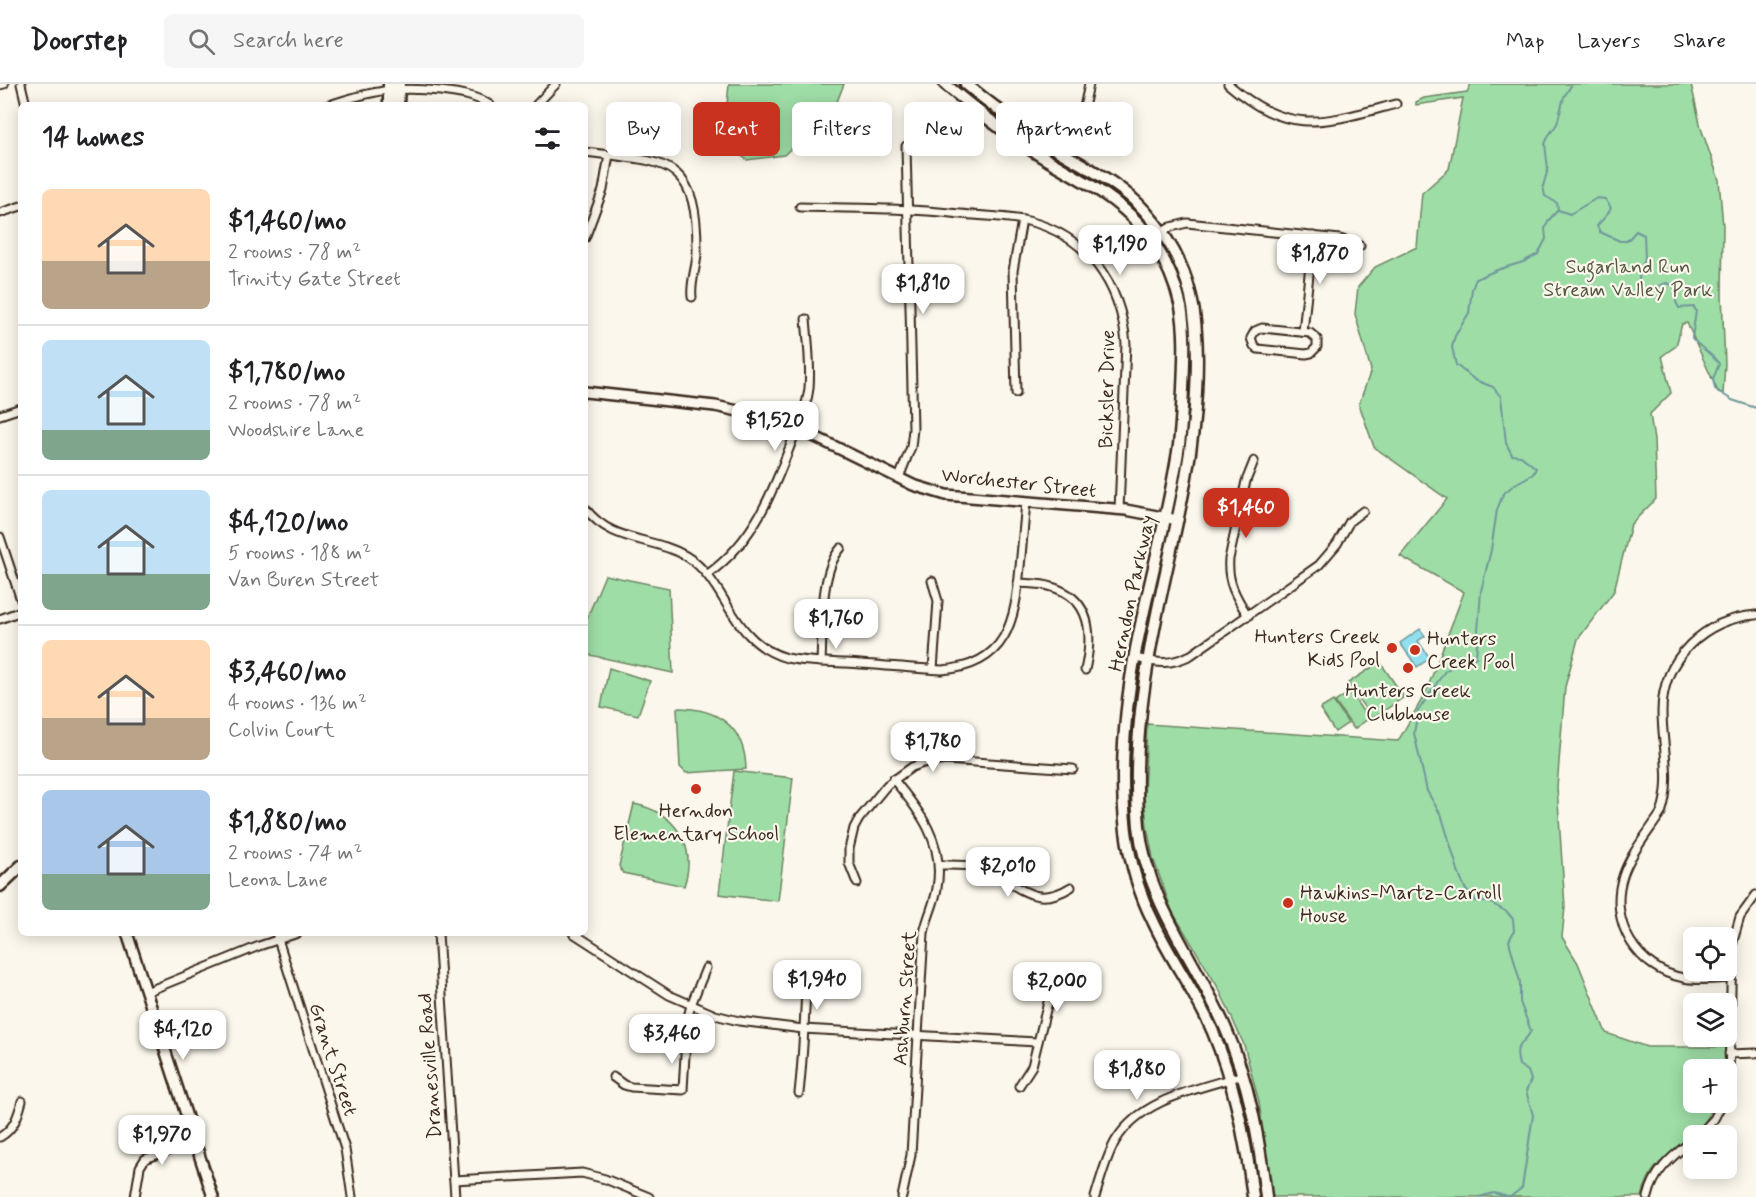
<!DOCTYPE html>
<meta charset="utf-8">
<style>
:root{--surface:#fff;--page:#f6f6f6;--text:#202124;--muted:#757577;--line:#e0e0e0;--accent:#c8321e}
body{margin:0;font-family:Mynerve,sans-serif;background:var(--page);color:var(--text);height:100vh;display:flex;flex-direction:column;font-size:22px;white-space:nowrap}
*{box-sizing:border-box;margin:0}
p{font-size:20px;color:var(--muted)}
.icon{flex:none;width:33px;height:33px;fill:none;stroke:currentColor;stroke-width:2;stroke-linecap:round;stroke-linejoin:round}
.map{position:relative;flex:1;overflow:hidden}
.sheet{position:absolute;left:18px;top:18px;width:570px;height:834px;display:flex;flex-direction:column;background:var(--surface);border-radius:9px;box-shadow:0 3px 15px #0003}
.sheet>*{flex:none}
.top-card{position:absolute;left:606px;top:18px;width:570px;height:54px;display:flex;gap:12px}
.tools{position:absolute;left:1683px;top:843px;display:grid;gap:12px}
.tools a{display:grid;place-items:center;width:54px;height:54px;border-radius:9px;background:var(--surface);box-shadow:0 3px 15px #0003;font-size:30px}
.price{position:absolute;translate:-50% -51px;padding:0 14px;border-radius:12px;background:#fff;color:#222;font-size:20px;line-height:39px;filter:drop-shadow(0 2px 3px #0008)}
.price::after{content:'';position:absolute;left:50%;top:36px;width:18px;height:14px;margin-left:-9px;background:inherit;clip-path:polygon(0 0,100% 0,50% 100%)}
.price.active{background:var(--accent);color:#fff}
ul{padding:0;list-style:none}
li{display:flex;align-items:center;gap:18px;height:150px;padding:0 24px}
li+li{border-top:2px solid var(--line)}
li span{display:grid;place-items:center;flex:none;width:168px;height:120px;border-radius:9px;color:#555}
li>.icon{margin-inline-start:auto}
span .icon{width:72px;height:72px;fill:#fffc;stroke-width:1}
li b{font-size:26px}
h2{display:flex;justify-content:space-between;align-items:center;height:72px;padding:0 24px;font-size:26px}
.tag{padding:0 21px;border-radius:9px;background:var(--surface);box-shadow:0 3px 15px #0003;font-size:21px;line-height:54px}
.tag.active{background:var(--accent);color:#fff}
header{display:flex;align-items:center;gap:36px;box-sizing:border-box;height:84px;padding:0 30px;background:var(--surface);border-bottom:2px solid var(--line)}
header strong{font-size:28px}
nav{display:flex;gap:33px;margin-inline-start:auto;font-size:21px}
.search{width:420px;height:54px;background:var(--page);display:flex;align-items:center;gap:15px;box-sizing:border-box;padding:0 21px;border-radius:9px;color:var(--muted);font-size:22px}
.map>svg:first-child{display:block}
.green{fill:#9edda6;stroke:#6c8462;stroke-width:1.5}
.water{fill:#91e0ee;stroke:#6f979b;stroke-width:1.5}
.lines{fill:none;stroke-linecap:round;stroke-linejoin:round}
.stream{stroke:#6f979b;stroke-width:2}
.minor-casing{stroke:#3b2a1e;stroke-width:11}
.tertiary-casing{stroke:#3b2a1e;stroke-width:14}
.secondary-casing{stroke:#3b2a1e;stroke-width:15}
.primary-casing{stroke:#3b2a1e;stroke-width:15}
.minor{stroke:#fbf7ec;stroke-width:7}
.tertiary{stroke:#fbf7ec;stroke-width:9}
.secondary{stroke:#fbf7ec;stroke-width:10}
.primary{stroke:#fbf7ec;stroke-width:10}
.poi-dot{fill:#c8321e;stroke:#fbf7ec;stroke-width:2}
.labels{text-anchor:middle;stroke-width:4.5;stroke-linejoin:round;paint-order:stroke}
.park-label{font-size:20px;fill:#545740;stroke:#fbf7ec}
.street-label{font-size:20px;fill:#3b2a1e;stroke:#fbf7ec}
.poi-label{font-size:20px;fill:#3b2a1e;stroke:#fbf7ec;text-anchor:start}
</style>
<header>
<strong>Doorstep</strong>
<div class="search"><svg class="icon" aria-label="search" viewBox="0 0 24 24"><circle cx="10" cy="10" r="6"/><path d="M15 15l6 6"/></svg>Search here</div>
<nav><a>Map</a><a>Layers</a><a>Share</a></nav>
</header>
<div class="map">
<svg width="1756" height="1113" viewBox="0 0 1756 1113">
<rect width="100%" height="100%" fill="#fbf7ec"/>
<filter id="ink" filterUnits="userSpaceOnUse"><feTurbulence type="fractalNoise" baseFrequency=".0167" numOctaves="2"/><feDisplacementMap in="SourceGraphic" scale="12" xChannelSelector="R" yChannelSelector="G"/><feConvolveMatrix kernelMatrix="1 2 1 2 8 2 1 2 1" color-interpolation-filters="sRGB"/></filter>
<g filter="url(#ink)">
<g class="green">
<polygon points="729,0 844,0 836,20 784,71 747,76 735,67 727,21"/>
<path d="M1471 0H1691L1701 44 1719 96 1723 142 1722 211 1725 280 1723 310 1718 308 1687 239 1682 240 1676 262 1662 272 1671 309 1650 330 1654 356 1656 415 1631 440 1614 507 1578 555 1565 603 1557 703 1565 823 1562 853 1578 879 1606 949 1647 963H1725L1724 985 1694 986V1018L1716 1019C1710 1030 1704 1041 1695 1050 1671 1074 1651 1074 1642 1113H1271L1259 1018 1244 961 1219 905 1172 827 1153 774 1147 743 1144 712 1147 640 1398 657 1426 608 1464 508 1400 472 1447 415 1374 363 1359 320 1371 286 1355 230 1358 203 1375 183 1417 163 1422 109 1449 85 1463 14 1416 21V18L1424 14 1467 8Z"/>
<polygon points="605,491 669,504 673,589 585,570 585,539"/>
<polygon points="1380,578 1404,613 1372,635 1348,599"/>
<polygon points="609,584 650,597 638,631 601,623"/>
<polygon points="1350,608 1368,635 1354,645 1335,618"/>
<polygon points="1333,617 1348,639 1335,648 1320,625"/>
<path d="M677 624C717 624 745 642 746 685L686 689 680 683Z"/>
<polygon points="734,687 793,694 778,817 719,810"/>
<path d="M634 720C674 728 698 760 684 802L623 789 619 782Z"/>
</g>
<polygon class="water" points="1420,545 1425,552 1418,557 1430,574 1417,583 1400,559"/>
<g class="lines">
<g class="stream">
<path d="M1558 126 1570 130 1597 114 1605 115 1611 124C1608 132 1602 135 1597 142L1600 148 1620 157H1627L1636 147 1644 151 1645 174 1639 193V202L1644 207 1667 199 1676 203V218L1679 224 1694 223 1696 227 1692 254C1700 264 1713 270 1719 280L1713 295 1715 305 1732 316 1756 324"/>
<polyline points="1479,1113 1494,1109 1508,1113"/>
<path d="M1510 1113 1522 1104 1533 1031 1526 1007 1531 996 1528 987 1519 981C1513 957 1523 963 1531 947L1520 918V898L1509 857 1514 847 1513 835 1507 828 1491 819 1476 817 1466 806 1460 793 1442 733 1427 707 1414 649 1418 627 1445 587 1457 580 1470 577 1476 573 1481 507 1491 466 1497 426 1503 410 1515 400 1533 390 1536 384 1521 372 1512 371 1506 359 1501 313 1493 303 1475 296 1456 281 1452 263 1455 252 1469 229 1472 205 1476 195 1497 186 1523 178 1538 170 1546 155 1545 145 1548 137 1558 126 1557 119 1545 112 1543 102 1548 85 1545 60 1549 51 1557 40 1564 13 1572 0"/>
</g>
<defs>
<g id="minor">
<polyline points="21,0 26,21"/>
<path d="M1228 0C1290 53 1324 39 1396 20"/>
<polyline points="0,1 4,0"/>
<path d="M329 21C371 7 396 2 440 7 458 9 474 11 490 21"/>
<polyline points="536,21 556,0"/>
<path d="M585 68C665 78 698 72 697 168 697 183 690 198 692 213"/>
<polyline points="1063,70 1082,33 1089,0"/>
<path d="M800 123C854 124 907 124 960 130 982 132 1006 132 1028 137 1088 152 1121 200 1126 260L1119 426"/>
<polyline points="0,129 21,122"/>
<polyline points="585,154 603,106 609,71"/>
<polyline points="1150,155 1171,143 1187,139 1340,155 1360,162"/>
<polygon points="1262,244 1310,249 1317,255 1317,263 1311,269 1306,270 1258,265 1254,262 1251,254 1255,247"/>
<polyline points="1303,248 1313,152"/>
<polyline points="1016,309 1013,187 1022,136"/>
<polyline points="0,331 21,324"/>
<polyline points="899,394 911,363 913,345 906,62"/>
<path d="M585 424C612 460 652 452 686 472 716 490 725 526 748 550 758 561 772 570 787 574 806 578 827 578 846 579 878 581 910 584 942 586 1007 581 1015 538 1020 483 1022 462 1024 440 1026 418"/>
<polyline points="0,453 21,516"/>
<path d="M708 490C754 457 773 408 792 357 799 340 807 322 809 304 811 282 808 258 806 235"/>
<polyline points="932,497 938,517 933,585"/>
<path d="M1018 499C1029 500 1041 499 1052 503 1092 515 1093 551 1085 586"/>
<path d="M1248 532C1236 513 1227 498 1229 475L1246 397 1254 377"/>
<polyline points="0,535 21,527"/>
<path d="M1135 574C1158 579 1168 582 1191 571L1319 481 1337 460 1350 437 1363 427"/>
<path d="M821 578C823 546 819 488 841 464"/>
<path d="M893 695C920 727 945 759 937 804 935 819 927 833 924 849L911 1071 902 1113"/>
<path d="M939 781C954 781 970 780 985 786 1017 798 1033 827 1071 803"/>
<polyline points="857,799 849,779 849,765 854,744 859,735 887,701 912,683 923,679 946,676 1073,685"/>
<polyline points="276,849 345,1065 352,1113"/>
<polyline points="438,849 455,1113"/>
<polyline points="573,849 669,911 715,931 739,937 803,945 1037,958"/>
<path d="M1730 894C1715 895 1698 897 1684 894 1637 886 1608 837 1623 792 1630 770 1648 749 1661 729 1673 696 1662 662 1662 628 1662 574 1705 535 1756 531"/>
<polyline points="146,908 259,862 298,849"/>
<polyline points="1729,970 1756,969"/>
<polyline points="613,993 624,1001 631,1003 683,1006 687,937 691,921 706,884"/>
<polyline points="1019,1002 1032,982 1054,894"/>
<polyline points="1726,1008 1729,996 1732,861 1740,833 1756,811"/>
<path d="M799 1009C803 975 804 941 806 907"/>
<polyline points="1698,1052 1714,1035 1723,1018"/>
<path d="M0 1053C14 1045 18 1032 22 1017"/>
<polyline points="454,1096 582,1089 605,1095 649,1113"/>
<polyline points="135,1113 140,1083 145,1075 195,1057"/>
<path d="M1095 1113C1101 1094 1106 1073 1116 1056 1142 1014 1199 1005 1243 991"/>
<path d="M1648 1113C1654 1086 1673 1072 1694 1055"/>
</g>
<g id="tertiary">
<polyline points="585,308 715,322 752,330 797,344 913,401 946,411 1126,426 1178,436"/>
<polyline points="127,849 213,1113"/>
</g>
<g id="secondary">
<path d="M945 0C976 26 1007 51 1041 72 1075 93 1111 109 1139 140 1159 163 1174 192 1181 223 1186 250 1184 278 1183 305 1182 324 1181 343 1179 361 1169 430 1149 497 1136 565 1125 624 1119 688 1126 747 1130 778 1139 809 1153 837 1171 876 1196 909 1213 948 1235 1001 1246 1056 1253 1113"/>
<path d="M966 0C994 23 1022 44 1052 63 1085 83 1119 98 1145 127 1195 182 1200 237 1196 308 1192 395 1166 476 1151 561 1140 620 1133 683 1139 742 1147 819 1195 874 1225 943 1249 997 1259 1054 1266 1113"/>
</g>
<g id="primary">
<polyline points="389,21 389,0"/>
<polyline points="398,21 399,0"/>
<polyline points="0,802 21,782"/>
</g>
</defs>
<use href="#minor" class="minor-casing"/>
<use href="#tertiary" class="tertiary-casing"/>
<use href="#secondary" class="secondary-casing"/>
<use href="#primary" class="primary-casing"/>
<use href="#minor" class="minor"/>
<use href="#tertiary" class="tertiary"/>
<use href="#secondary" class="secondary"/>
<use href="#primary" class="primary"/>
</g>
</g>
<g class="poi-dot">
<circle cx="1392" cy="564" r="6"/>
<circle cx="1415" cy="566" r="6"/>
<circle cx="1408" cy="584" r="6"/>
<circle cx="696" cy="705" r="6"/>
<circle cx="1288" cy="819" r="6"/>
</g>
<g class="labels">
<g class="park-label">
<text x="1628" y="189">Sugarland Run<tspan x="1628" dy="23">Stream Valley Park</tspan></text>
</g>
<g class="street-label">
<text transform="translate(1106 305) rotate(-89)" y="7">Bicksler Drive</text>
<text transform="translate(1019 398) rotate(6)" y="7">Worchester Street</text>
<text transform="translate(1131 509) rotate(-78)" y="7">Herndon Parkway</text>
<text transform="translate(904 914) rotate(-86)" y="7">Ashburn Street</text>
<text transform="translate(334 975) rotate(72)" y="7">Grant Street</text>
<text transform="translate(429 982) rotate(-94)" y="7">Dranesville Road</text>
</g>
<g class="poi-label">
<text x="1380" y="559" text-anchor="end">Hunters Creek<tspan x="1380" dy="23">Kids Pool</tspan></text>
<text x="1427" y="561">Hunters<tspan x="1427" dy="23">Creek Pool</tspan></text>
<text x="1408" y="613" text-anchor="middle">Hunters Creek<tspan x="1408" dy="23">Clubhouse</tspan></text>
<text x="696" y="733" text-anchor="middle">Herndon<tspan x="696" dy="23">Elementary School</tspan></text>
<text x="1300" y="815">Hawkins-Martz-Carroll<tspan x="1300" dy="23">House</tspan></text>
</g>
</g>
</svg>
<div class="tools">
<a><svg class="icon" aria-label="locate" viewBox="0 0 24 24"><circle cx="12" cy="12" r="6"/><path d="M12 2v4M12 18v4M2 12h4M18 12h4"/></svg></a>
<a><svg class="icon" aria-label="layers" viewBox="0 0 24 24"><path d="M12 4l9 5-9 5-9-5zM3 14l9 5 9-5"/></svg></a>
<a>+</a>
<a>−</a>
</div>
<b class="price" style="left:1120px;top:192px">$1,190</b>
<b class="price" style="left:1320px;top:201px">$1,870</b>
<b class="price" style="left:923px;top:231px">$1,810</b>
<b class="price" style="left:775px;top:368px">$1,520</b>
<b class="price active" style="left:1246px;top:455px">$1,460</b>
<b class="price" style="left:836px;top:566px">$1,760</b>
<b class="price" style="left:933px;top:689px">$1,780</b>
<b class="price" style="left:1008px;top:814px">$2,010</b>
<b class="price" style="left:817px;top:927px">$1,940</b>
<b class="price" style="left:1057px;top:929px">$2,000</b>
<b class="price" style="left:183px;top:977px">$4,120</b>
<b class="price" style="left:672px;top:981px">$3,460</b>
<b class="price" style="left:1137px;top:1017px">$1,880</b>
<b class="price" style="left:162px;top:1082px">$1,970</b>
<div class="top-card">
<a class="tag">Buy</a>
<a class="tag active">Rent</a>
<a class="tag">Filters</a>
<a class="tag">New</a>
<a class="tag">Apartment</a>
</div>
<section class="sheet">
<h2>14 homes<svg class="icon" aria-label="filters" viewBox="0 0 24 24"><path d="M4 7h16M4 17h16"/><circle cx="9" cy="7" r="2"/><circle cx="15" cy="17" r="2"/></svg></h2>
<ul>
<li><span style="background:linear-gradient(#ffd9b3 60%,#b9a48a 0)"><svg class="icon" aria-label="home" viewBox="0 0 24 24"><path d="M3 11l9-7 9 7M6 9v11h12V9"/></svg></span><div><b>$1,460/mo</b><p>2 rooms · 78 m²</p><p>Trinity Gate Street</p></div></li>
<li><span style="background:linear-gradient(#bfe0f5 75%,#7fa58c 0)"><svg class="icon" aria-label="home" viewBox="0 0 24 24"><path d="M3 11l9-7 9 7M6 9v11h12V9"/></svg></span><div><b>$1,780/mo</b><p>2 rooms · 78 m²</p><p>Woodshire Lane</p></div></li>
<li><span style="background:linear-gradient(#bfe0f5 70%,#7fa58c 0)"><svg class="icon" aria-label="home" viewBox="0 0 24 24"><path d="M3 11l9-7 9 7M6 9v11h12V9"/></svg></span><div><b>$4,120/mo</b><p>5 rooms · 188 m²</p><p>Van Buren Street</p></div></li>
<li><span style="background:linear-gradient(#ffd9b3 65%,#b9a48a 0)"><svg class="icon" aria-label="home" viewBox="0 0 24 24"><path d="M3 11l9-7 9 7M6 9v11h12V9"/></svg></span><div><b>$3,460/mo</b><p>4 rooms · 136 m²</p><p>Colvin Court</p></div></li>
<li><span style="background:linear-gradient(#a9c7e8 70%,#7fa58c 0)"><svg class="icon" aria-label="home" viewBox="0 0 24 24"><path d="M3 11l9-7 9 7M6 9v11h12V9"/></svg></span><div><b>$1,880/mo</b><p>2 rooms · 74 m²</p><p>Leona Lane</p></div></li>
</ul>
</section>
</div>
